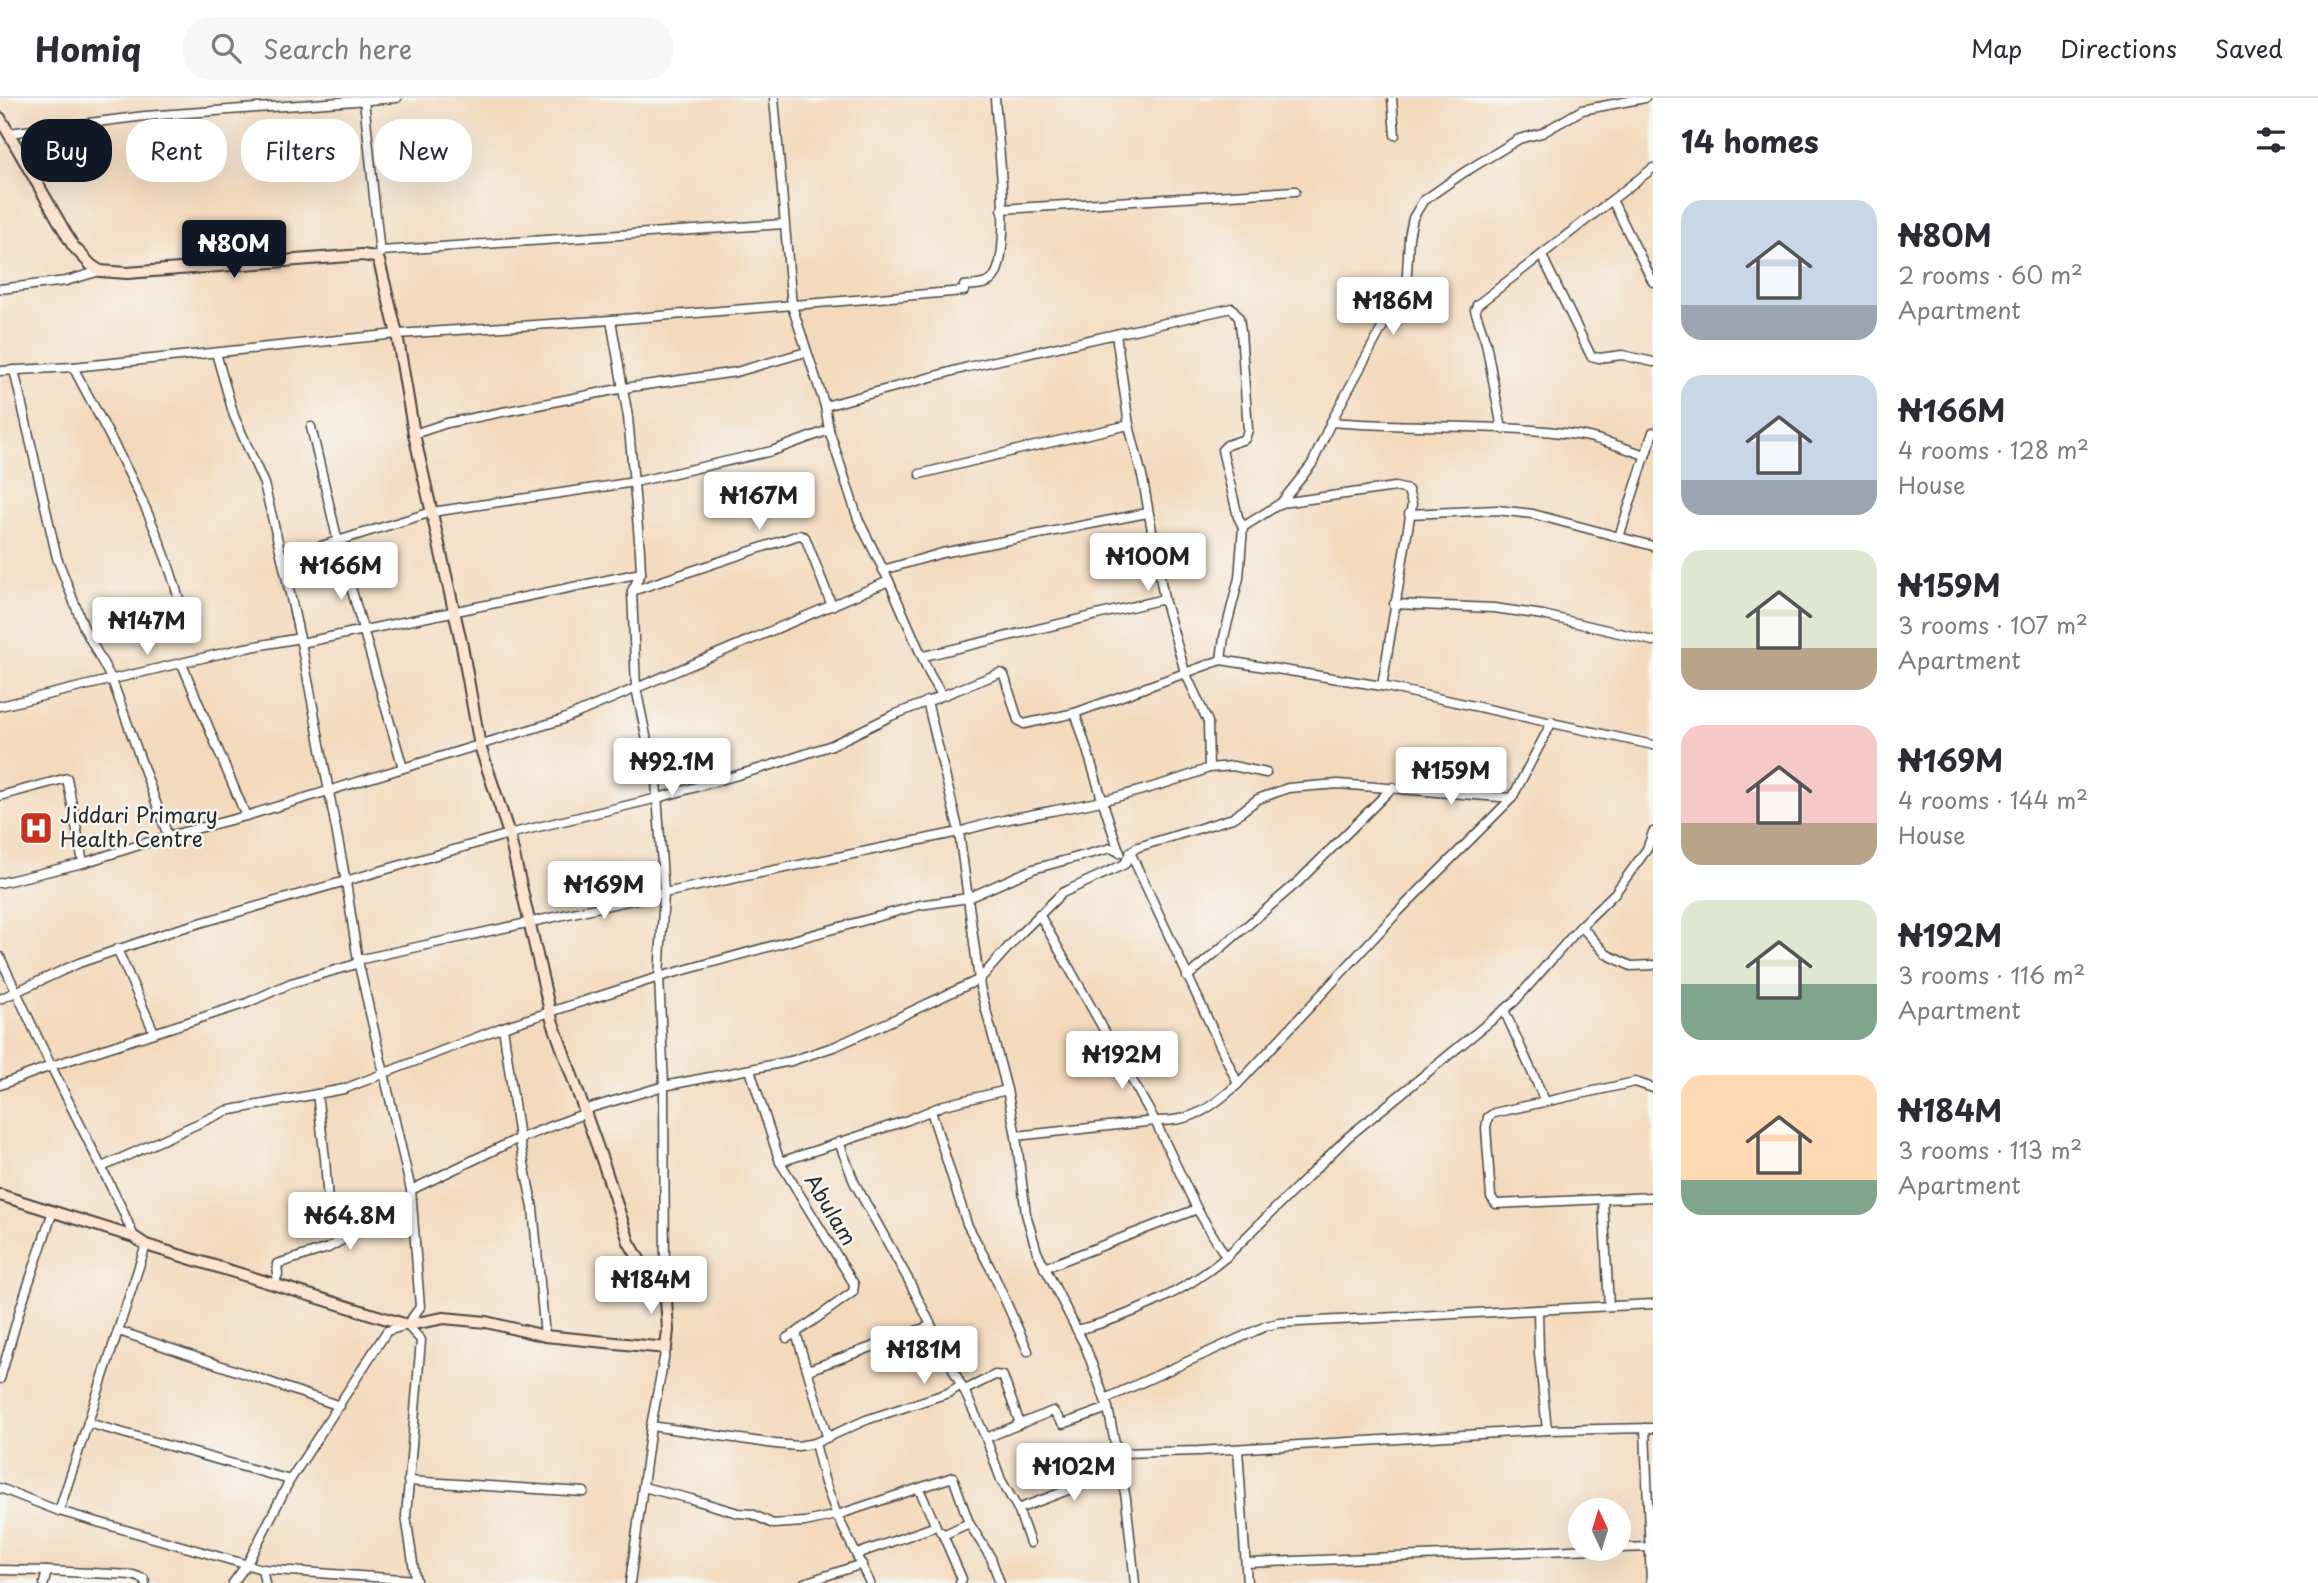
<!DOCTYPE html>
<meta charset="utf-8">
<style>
:root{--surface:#fff;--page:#f7f7f7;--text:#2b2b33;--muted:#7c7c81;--line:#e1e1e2;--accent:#111827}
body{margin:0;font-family:"Playpen Sans",sans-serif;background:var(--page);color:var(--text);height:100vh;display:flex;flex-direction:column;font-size:26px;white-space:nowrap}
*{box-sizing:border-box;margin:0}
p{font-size:23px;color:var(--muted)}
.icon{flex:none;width:38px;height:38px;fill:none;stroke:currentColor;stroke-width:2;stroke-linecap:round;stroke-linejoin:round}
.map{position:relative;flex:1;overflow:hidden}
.side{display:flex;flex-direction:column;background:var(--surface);width:665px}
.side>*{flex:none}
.banner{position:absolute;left:21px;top:21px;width:665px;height:63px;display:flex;gap:14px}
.needle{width:46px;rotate:356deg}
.tools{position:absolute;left:1568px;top:1400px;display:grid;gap:14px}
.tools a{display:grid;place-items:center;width:63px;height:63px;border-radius:50%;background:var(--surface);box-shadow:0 7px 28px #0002;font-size:35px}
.price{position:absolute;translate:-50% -60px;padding:0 16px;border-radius:7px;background:#fff;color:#222;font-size:23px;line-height:46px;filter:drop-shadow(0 2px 4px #0008)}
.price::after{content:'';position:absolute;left:50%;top:42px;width:21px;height:16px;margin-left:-10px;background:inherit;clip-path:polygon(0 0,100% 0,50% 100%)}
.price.active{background:var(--accent);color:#fff}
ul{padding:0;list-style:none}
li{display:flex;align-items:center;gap:21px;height:175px;padding:0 28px}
li span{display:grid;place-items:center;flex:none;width:196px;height:140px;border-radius:21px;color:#555}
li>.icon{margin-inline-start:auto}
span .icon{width:84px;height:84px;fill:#fffc;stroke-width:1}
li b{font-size:30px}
h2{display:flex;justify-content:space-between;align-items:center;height:84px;padding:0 28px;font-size:30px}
.chip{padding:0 24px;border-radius:28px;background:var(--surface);box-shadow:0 7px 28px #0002;font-size:24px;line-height:63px}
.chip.active{background:var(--accent);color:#fff}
header{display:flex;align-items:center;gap:42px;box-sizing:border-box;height:98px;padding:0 35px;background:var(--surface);border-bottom:2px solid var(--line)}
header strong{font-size:33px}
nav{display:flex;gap:38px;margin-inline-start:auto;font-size:24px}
.search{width:490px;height:63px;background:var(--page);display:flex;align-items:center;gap:18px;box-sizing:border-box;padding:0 24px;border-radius:28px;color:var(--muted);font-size:26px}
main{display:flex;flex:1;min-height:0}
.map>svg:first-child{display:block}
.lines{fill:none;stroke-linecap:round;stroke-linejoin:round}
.street-casing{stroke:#494541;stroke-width:11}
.secondary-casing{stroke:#494541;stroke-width:14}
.street{stroke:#fff;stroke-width:8}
.secondary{stroke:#fde4d0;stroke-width:10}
.labels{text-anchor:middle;stroke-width:5;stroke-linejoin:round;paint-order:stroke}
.poi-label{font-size:21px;fill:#2b2b2b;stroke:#f6f6f2;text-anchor:start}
.street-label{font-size:21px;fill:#2b2b2b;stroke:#f6f6f2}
</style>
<header>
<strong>Homiq</strong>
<div class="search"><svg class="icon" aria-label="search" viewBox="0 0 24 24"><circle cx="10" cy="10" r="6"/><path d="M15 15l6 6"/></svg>Search here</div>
<nav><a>Map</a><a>Directions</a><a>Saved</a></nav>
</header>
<main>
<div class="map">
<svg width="1653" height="1485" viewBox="0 0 1653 1485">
<rect width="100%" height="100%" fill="#f6f6f2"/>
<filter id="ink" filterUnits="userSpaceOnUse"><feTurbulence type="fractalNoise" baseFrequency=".0143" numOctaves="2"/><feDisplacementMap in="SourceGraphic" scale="14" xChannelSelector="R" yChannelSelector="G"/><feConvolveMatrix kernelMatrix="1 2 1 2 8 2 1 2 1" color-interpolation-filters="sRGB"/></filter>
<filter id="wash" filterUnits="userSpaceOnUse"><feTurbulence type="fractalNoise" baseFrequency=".00686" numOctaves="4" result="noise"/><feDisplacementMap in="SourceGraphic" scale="28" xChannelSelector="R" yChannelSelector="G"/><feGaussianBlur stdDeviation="1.57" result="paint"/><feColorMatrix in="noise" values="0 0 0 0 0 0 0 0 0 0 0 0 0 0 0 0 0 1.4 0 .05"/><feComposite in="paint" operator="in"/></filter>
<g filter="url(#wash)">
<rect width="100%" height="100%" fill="#f4dabd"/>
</g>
<g filter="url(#ink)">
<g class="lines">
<defs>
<g id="street">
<polyline points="774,0 792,208 825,308 829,332 858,421 889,483 930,577 942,597"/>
<polyline points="1392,0 1395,37"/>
<polyline points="364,2 380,156"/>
<polyline points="9,35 145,18 397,0"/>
<polyline points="1612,102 1653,184"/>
<polyline points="1002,111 1295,93"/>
<polyline points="381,153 784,126"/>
<polyline points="1542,158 1591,258 1599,260 1622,257 1653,264"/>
<polyline points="0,191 66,183 100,173"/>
<polyline points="611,222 628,319 640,453 641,475 632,493 636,590 650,657 655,669 664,795 659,879 664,988 665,1187"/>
<polyline points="1116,236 1129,327 1143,382 1164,501 1185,574 1208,624 1209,670 1233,668 1266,675"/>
<polyline points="216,255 234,318 264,386 282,460 301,545 346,784 358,863 411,1092 420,1209 407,1227 387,1233 290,1382 247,1466 233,1485"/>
<path d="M73 269C115 349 160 424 182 513"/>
<polyline points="14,272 57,460 84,530 112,582 168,738"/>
<path d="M0 273 73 269 397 236 611 222 964 193V188C974 187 988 188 994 179 1013 152 997 36 995 0"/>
<polyline points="825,308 968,269 1232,210 1239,220 1241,234 1248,332 1245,341 1227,347 1222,352 1238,419 1243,429"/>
<path d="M1331 324C1413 331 1496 325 1578 337 1600 340 1623 350 1645 357"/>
<polyline points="311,329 338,444 403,670"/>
<polyline points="1502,331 1486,245 1475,212 1477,207 1653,70"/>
<polyline points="414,336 447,325 624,290 736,274 806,254"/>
<polyline points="920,376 1017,352 1129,327"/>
<polyline points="1281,405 1395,389 1408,392 1412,406 1382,588"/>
<polyline points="1409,416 1497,412 1533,416 1653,448"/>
<polyline points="1619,439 1653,334"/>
<polyline points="282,460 432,414 635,384 772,353 829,332"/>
<polyline points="883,472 942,455 1147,415"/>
<polyline points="632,493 799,437 805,439 832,508"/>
<polyline points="1394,506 1494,510 1543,517 1653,543"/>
<polyline points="301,545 641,475"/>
<polyline points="924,558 1164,501"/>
<polyline points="1221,562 1224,539 1239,480 1243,429 1281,405 1312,366 1331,324 1390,215 1397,208 1406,193 1409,139 1413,120 1423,103 1463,75 1519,41 1542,35 1582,12 1645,0"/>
<polyline points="182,566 246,718"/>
<polyline points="927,603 959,734 980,889 1007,992 1016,1038 1026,1116 1037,1154 1086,1250 1108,1310 1126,1401 1135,1485"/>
<polyline points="0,608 240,551 300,540"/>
<path d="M1075 615C1091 661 1103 709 1120 755"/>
<polyline points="0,698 67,680 83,765"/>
<polyline points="1130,754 1238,986"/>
<polyline points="0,785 83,765 168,738 246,718 561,622 889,483"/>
<polyline points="1039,816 1155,1023 1197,1111 1226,1159"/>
<polyline points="1581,828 1606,856 1631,868 1653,867"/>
<polyline points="117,851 154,934"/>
<polyline points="0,859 51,968 122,1111 134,1139"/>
<polyline points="1187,879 1298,784 1393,689"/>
<polyline points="0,901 79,865 172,833 509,736 658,700 772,667 832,647 891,618 1000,575 1004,577 1018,622 1024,626 1075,615 1221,562 1382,588 1653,647"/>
<polyline points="1504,912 1545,1003"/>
<polyline points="503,929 519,1040 533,1110 545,1238"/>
<polyline points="750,972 780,1064 854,1186 853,1194 796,1235"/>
<path d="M0 987 51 968 247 905 291 885 353 867 362 861 664 795 959 734C1005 719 1053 714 1101 703 1137 694 1174 684 1209 670"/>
<polyline points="1653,990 1635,984 1494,1015 1488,1019 1486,1030 1491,1099 1496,1106 1653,1099"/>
<polyline points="317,996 325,1060 329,1120 338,1144"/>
<polyline points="931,1013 967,1126 993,1175 1028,1253"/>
<path d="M1016 1038 1155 1023C1193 1024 1211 1010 1238 986L1397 815 1512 700"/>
<polyline points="780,1064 908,1022 944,1007 1007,992"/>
<polyline points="102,1069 226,1013 344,991 503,929 659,879 920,807 968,800 1033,771 1111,750 1119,754"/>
<polyline points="411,1092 513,1043 586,1015 590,1010 664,988 791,963 836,948 893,922 980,881 1020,836 1062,795 1125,766 1130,754 1138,749 1233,720 1258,701 1288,690 1338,686 1512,700 1552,624"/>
<polyline points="1603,1102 1609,1208"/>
<polyline points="1044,1170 1197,1111"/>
<polyline points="274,1187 278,1176 277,1166 328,1150 411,1103"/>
<polyline points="1538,1212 1539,1255 1547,1332"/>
<polyline points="407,1227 421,1242 406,1418 416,1485"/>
<path d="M1077 1232C1129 1219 1185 1194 1226 1159L1348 1039 1514 904 1581 828 1615 795 1647 751 1653 734"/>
<polyline points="119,1233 340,1308"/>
<polyline points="787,1240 796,1235 827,1338"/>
<polyline points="808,1272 930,1228"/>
<polyline points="0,1281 21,1208 53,1113"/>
<polyline points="963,1290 986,1340 1001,1382 1018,1411 1030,1445"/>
<polyline points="965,1292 995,1277 1003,1278 1020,1326 1053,1313 1063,1326 1108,1310"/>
<polyline points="1105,1301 1266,1228 1279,1225 1653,1206"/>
<polyline points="88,1325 290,1382"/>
<polyline points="651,1328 775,1346 798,1348 815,1345 866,1322 948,1295 961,1287 908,1181 854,1084 839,1044"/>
<polyline points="1645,1330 1651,1485"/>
<polyline points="986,1340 1020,1326"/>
<polyline points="815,1345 825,1385 837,1417 870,1485"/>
<polyline points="1238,1351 1247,1485"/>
<polyline points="1118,1355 1199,1353 1547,1332 1653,1330"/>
<polyline points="408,1383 584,1394"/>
<polyline points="643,1389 691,1401 738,1415 752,1416 773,1426 805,1424 837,1417 953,1379 969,1425 991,1460 1000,1485"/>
<polyline points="0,1390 59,1413 262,1471 416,1482"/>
<polyline points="1018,1411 1121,1372"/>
<polyline points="59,1413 146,1147"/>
<polyline points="940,1433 943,1437 969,1425"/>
<polyline points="943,1437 962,1481 960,1485"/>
<polyline points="1619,1450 1650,1449"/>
<polyline points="857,1456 936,1428 919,1391"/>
<polyline points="1246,1465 1595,1451"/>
<polyline points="262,1471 265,1485"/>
<polyline points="0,1472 47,1473 44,1485"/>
<polyline points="47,1473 133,1477 144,1481 145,1485"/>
<polyline points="630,1485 651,1328 666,1250"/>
<polyline points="804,1485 862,1466"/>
</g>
<polyline id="secondary" points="0,20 73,148 91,167 100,173 127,175 362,157 375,159 379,163 397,236 414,336 462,548 480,648 509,736 552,922 605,1070 629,1144 640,1163 665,1187 668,1232 666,1250 545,1238 486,1224 444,1220 407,1227 146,1147 134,1139 0,1097"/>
</defs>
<use href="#street" class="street-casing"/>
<use href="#secondary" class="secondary-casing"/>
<use href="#street" class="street"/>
<use href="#secondary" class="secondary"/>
</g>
</g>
<defs>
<symbol id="hospital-square" viewBox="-11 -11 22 22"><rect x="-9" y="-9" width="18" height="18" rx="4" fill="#c8321e" stroke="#f6f6f2"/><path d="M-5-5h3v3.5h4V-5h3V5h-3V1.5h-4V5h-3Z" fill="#fff"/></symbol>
</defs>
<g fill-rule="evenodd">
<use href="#hospital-square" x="17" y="711" width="38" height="38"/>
</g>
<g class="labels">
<g class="poi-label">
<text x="60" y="725">Jiddari Primary<tspan x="60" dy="24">Health Centre</tspan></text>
</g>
<g class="street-label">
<text transform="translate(830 1112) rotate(59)" y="7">Abulam</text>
</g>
</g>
</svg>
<div class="tools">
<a><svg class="needle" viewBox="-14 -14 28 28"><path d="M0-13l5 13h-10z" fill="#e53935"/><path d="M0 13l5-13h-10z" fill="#7c7c81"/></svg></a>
</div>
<b class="price active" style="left:234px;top:182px">₦80M</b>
<b class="price" style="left:1393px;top:239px">₦186M</b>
<b class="price" style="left:759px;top:434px">₦167M</b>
<b class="price" style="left:1148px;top:495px">₦100M</b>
<b class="price" style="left:341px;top:504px">₦166M</b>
<b class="price" style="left:147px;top:559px">₦147M</b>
<b class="price" style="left:672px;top:700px">₦92.1M</b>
<b class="price" style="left:1451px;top:709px">₦159M</b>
<b class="price" style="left:604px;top:823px">₦169M</b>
<b class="price" style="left:1122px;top:993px">₦192M</b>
<b class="price" style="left:350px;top:1154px">₦64.8M</b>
<b class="price" style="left:651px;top:1218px">₦184M</b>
<b class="price" style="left:924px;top:1288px">₦181M</b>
<b class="price" style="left:1074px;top:1405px">₦102M</b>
<div class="banner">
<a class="chip active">Buy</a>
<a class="chip">Rent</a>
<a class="chip">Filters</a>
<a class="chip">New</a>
</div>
</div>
<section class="side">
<h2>14 homes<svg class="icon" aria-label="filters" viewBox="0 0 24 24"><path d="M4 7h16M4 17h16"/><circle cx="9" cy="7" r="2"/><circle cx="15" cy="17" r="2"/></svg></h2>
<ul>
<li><span style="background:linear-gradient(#c9d6e8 75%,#9aa5b1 0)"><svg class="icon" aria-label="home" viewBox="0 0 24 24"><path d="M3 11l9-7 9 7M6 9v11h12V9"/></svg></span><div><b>₦80M</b><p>2 rooms · 60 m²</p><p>Apartment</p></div></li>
<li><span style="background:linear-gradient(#c9d6e8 75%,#9aa5b1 0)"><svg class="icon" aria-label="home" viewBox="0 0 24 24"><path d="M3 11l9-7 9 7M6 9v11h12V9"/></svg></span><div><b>₦166M</b><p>4 rooms · 128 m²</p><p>House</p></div></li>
<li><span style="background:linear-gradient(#dfe7d0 70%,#b9a48a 0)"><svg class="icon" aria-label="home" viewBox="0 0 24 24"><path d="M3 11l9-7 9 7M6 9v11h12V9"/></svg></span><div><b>₦159M</b><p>3 rooms · 107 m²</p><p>Apartment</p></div></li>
<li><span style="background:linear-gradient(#f6c9c9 70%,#b9a48a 0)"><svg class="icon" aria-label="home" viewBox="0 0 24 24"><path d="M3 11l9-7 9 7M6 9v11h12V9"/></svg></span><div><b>₦169M</b><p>4 rooms · 144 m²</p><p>House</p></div></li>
<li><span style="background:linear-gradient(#dfe7d0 60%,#7fa58c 0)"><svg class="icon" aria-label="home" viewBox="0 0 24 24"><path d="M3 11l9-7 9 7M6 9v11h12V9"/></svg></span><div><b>₦192M</b><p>3 rooms · 116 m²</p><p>Apartment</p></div></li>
<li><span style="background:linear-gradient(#ffd9b3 75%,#7fa58c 0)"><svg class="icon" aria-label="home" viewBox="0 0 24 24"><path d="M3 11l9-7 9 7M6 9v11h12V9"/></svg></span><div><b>₦184M</b><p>3 rooms · 113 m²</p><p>Apartment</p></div></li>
</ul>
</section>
</main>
